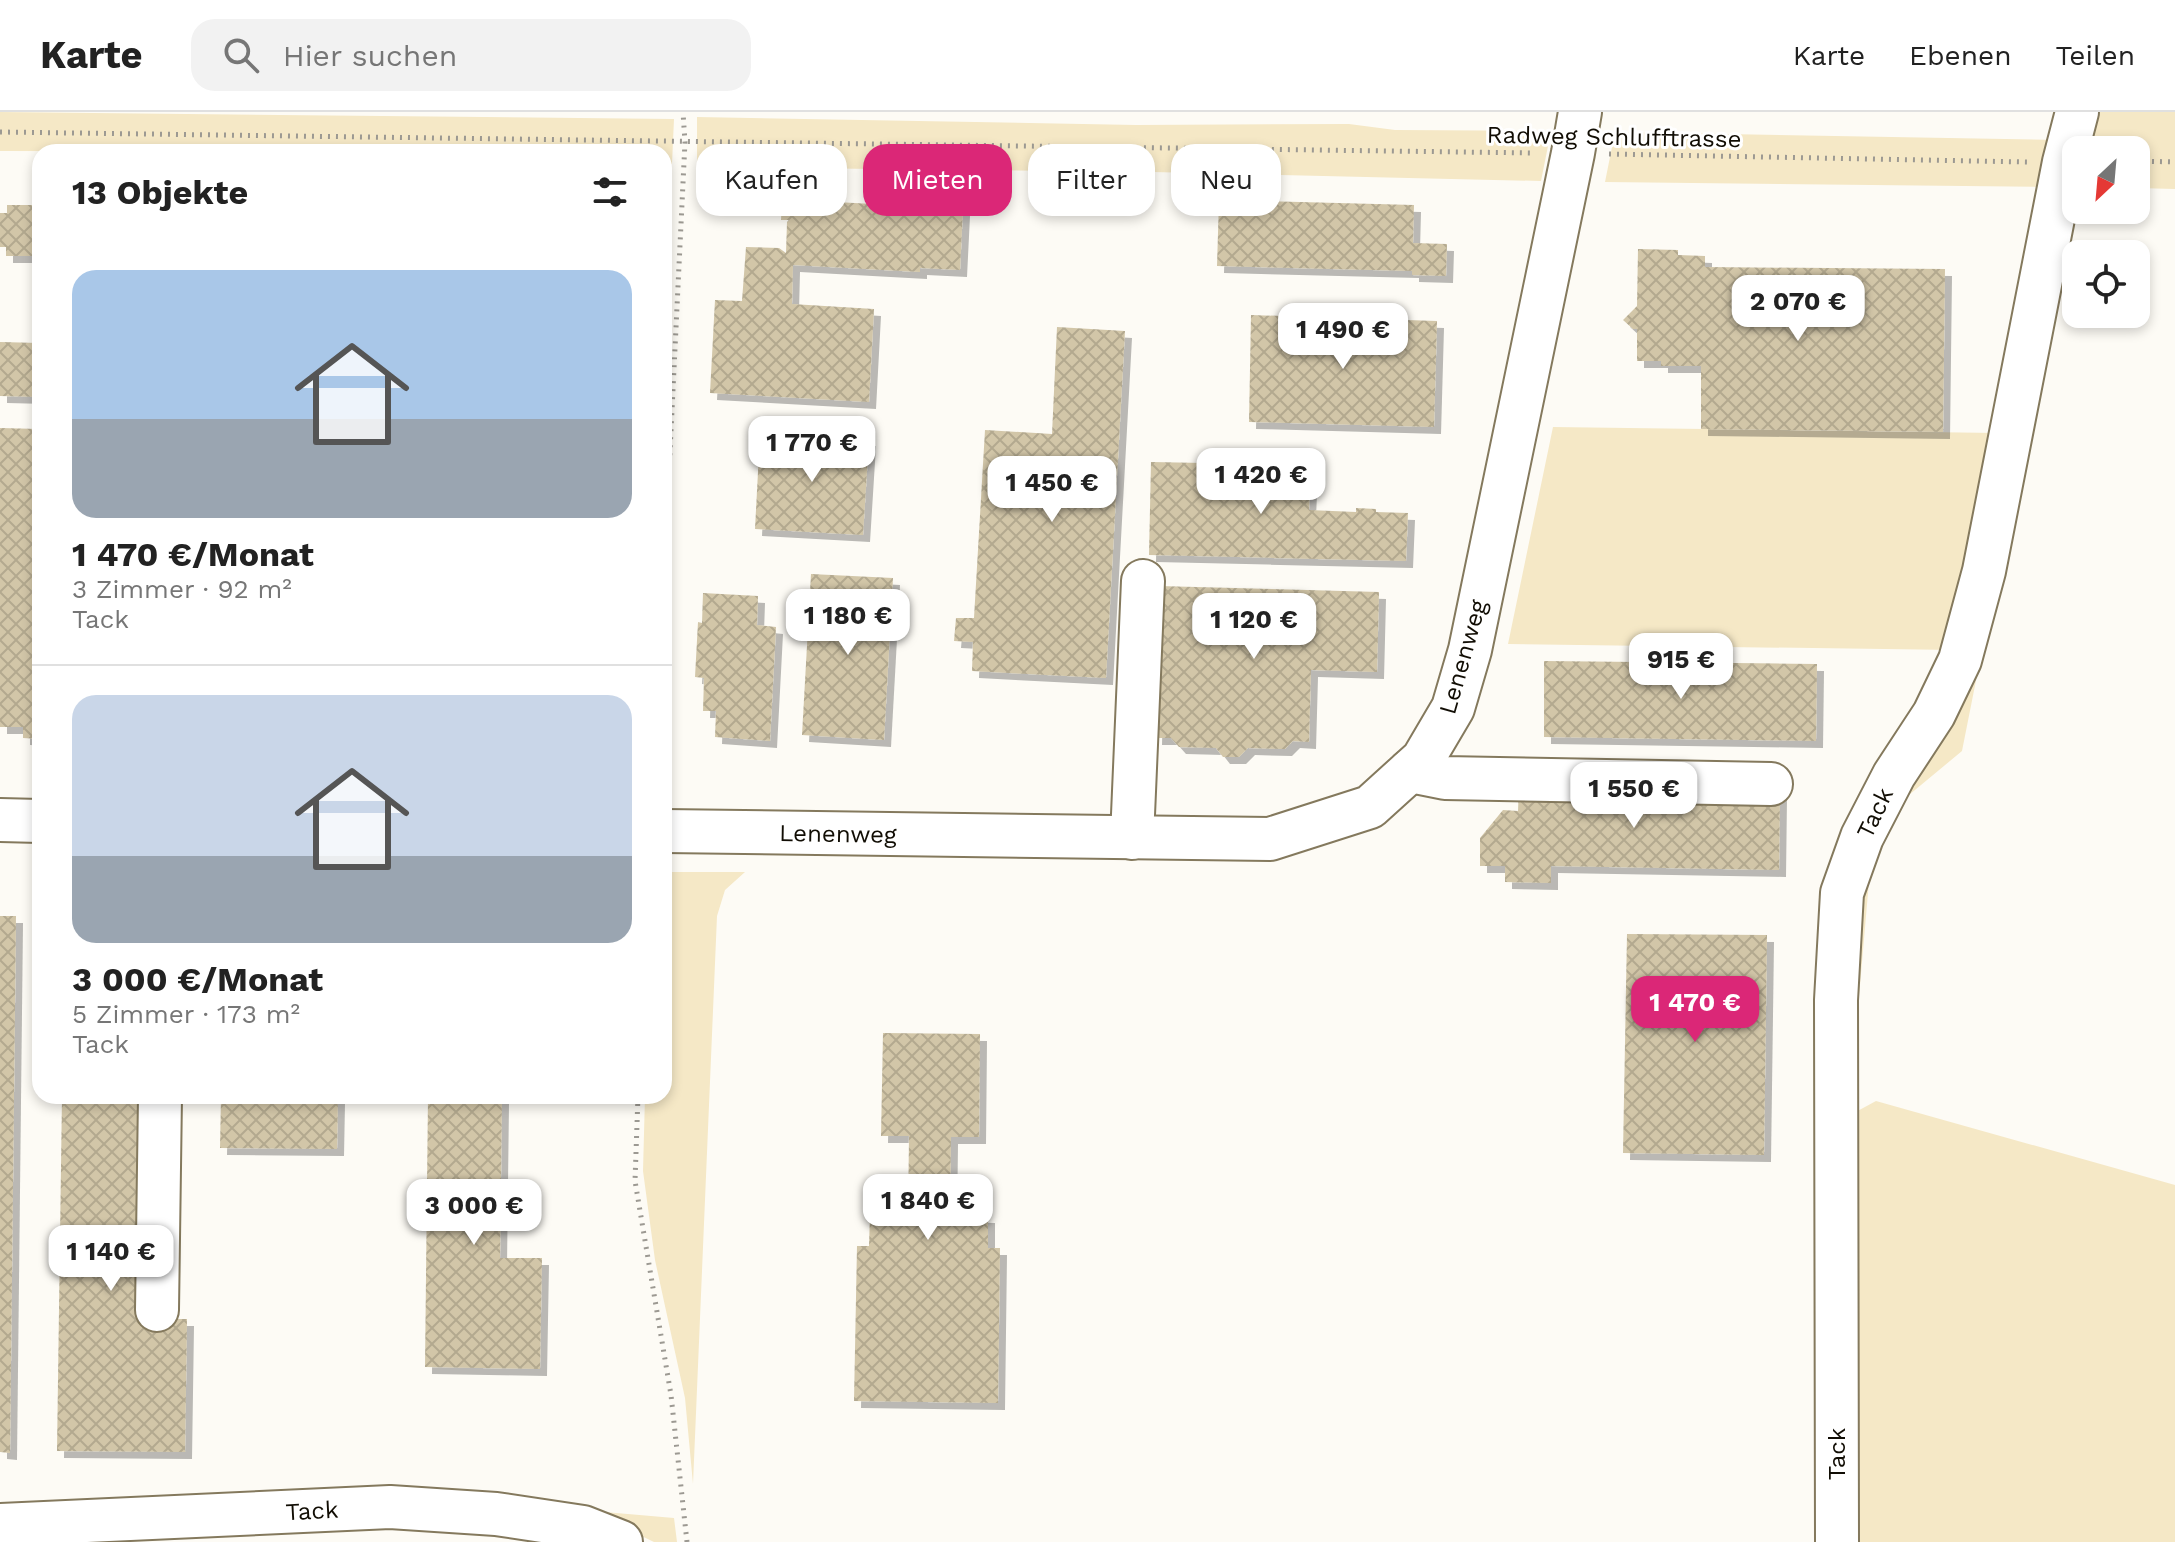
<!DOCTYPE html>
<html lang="de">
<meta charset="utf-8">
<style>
:root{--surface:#fff;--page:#f2f2f2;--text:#222;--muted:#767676;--line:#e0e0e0;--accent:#db2777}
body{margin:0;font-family:"Work Sans",sans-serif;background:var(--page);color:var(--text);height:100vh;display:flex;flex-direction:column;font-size:30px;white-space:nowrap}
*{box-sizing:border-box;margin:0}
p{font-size:26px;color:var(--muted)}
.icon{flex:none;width:44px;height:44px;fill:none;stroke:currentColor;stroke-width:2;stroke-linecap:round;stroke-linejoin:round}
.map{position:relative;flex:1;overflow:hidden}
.sheet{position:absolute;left:32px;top:32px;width:640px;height:960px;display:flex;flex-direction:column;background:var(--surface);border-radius:24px;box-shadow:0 4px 12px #0003}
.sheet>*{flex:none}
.hud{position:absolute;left:696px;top:32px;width:760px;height:72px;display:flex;gap:16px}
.needle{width:52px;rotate:206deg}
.buttons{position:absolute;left:2062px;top:24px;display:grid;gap:16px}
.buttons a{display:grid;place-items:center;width:88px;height:88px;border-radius:16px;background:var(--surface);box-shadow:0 4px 12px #0003;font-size:40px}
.price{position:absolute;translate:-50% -68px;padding:0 18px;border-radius:16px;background:#fff;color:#222;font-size:26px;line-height:52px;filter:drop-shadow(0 2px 4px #0008)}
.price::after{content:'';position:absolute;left:50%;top:48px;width:24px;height:18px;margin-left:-12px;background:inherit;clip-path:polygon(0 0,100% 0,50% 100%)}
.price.selected{background:var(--accent);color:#fff}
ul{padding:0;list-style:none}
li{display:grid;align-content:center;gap:16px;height:424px;padding:0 40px}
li+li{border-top:2px solid var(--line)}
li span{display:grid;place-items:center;height:248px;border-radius:24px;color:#555}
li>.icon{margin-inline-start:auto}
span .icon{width:144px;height:144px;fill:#fffc;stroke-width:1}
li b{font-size:34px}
h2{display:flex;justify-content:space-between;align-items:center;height:96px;padding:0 40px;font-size:34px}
.tag{padding:0 28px;border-radius:24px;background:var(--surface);box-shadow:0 4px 12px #0003;font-size:28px;line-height:72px}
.tag.selected{background:var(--accent);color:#fff}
header{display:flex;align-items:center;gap:48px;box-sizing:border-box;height:112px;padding:0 40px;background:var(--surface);border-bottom:2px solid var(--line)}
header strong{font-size:38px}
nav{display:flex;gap:44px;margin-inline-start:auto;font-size:28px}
.search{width:560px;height:72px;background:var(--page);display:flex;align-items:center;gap:20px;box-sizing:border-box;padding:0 28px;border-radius:24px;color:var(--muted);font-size:30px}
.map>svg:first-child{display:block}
.green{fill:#f5e8c6}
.building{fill:url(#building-cross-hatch);filter:url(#shadow)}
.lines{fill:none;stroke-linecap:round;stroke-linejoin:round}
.minor-casing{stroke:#84795d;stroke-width:46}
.path{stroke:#9c9992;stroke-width:5;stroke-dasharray:2 6;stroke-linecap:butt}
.minor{stroke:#fff;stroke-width:42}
.labels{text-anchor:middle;stroke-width:6;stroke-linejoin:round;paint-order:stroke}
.street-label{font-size:24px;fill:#110d04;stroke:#fff}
</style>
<header>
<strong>Karte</strong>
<div class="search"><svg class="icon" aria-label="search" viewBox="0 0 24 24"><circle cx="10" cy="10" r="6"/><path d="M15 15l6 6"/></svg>Hier suchen</div>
<nav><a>Karte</a><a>Ebenen</a><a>Teilen</a></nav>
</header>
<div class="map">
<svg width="2175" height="1430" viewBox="0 0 2175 1430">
<defs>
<pattern id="building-cross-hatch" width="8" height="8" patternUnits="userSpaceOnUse" patternTransform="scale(2)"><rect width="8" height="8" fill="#d2c6a8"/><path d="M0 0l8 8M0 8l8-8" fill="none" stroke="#b3a98f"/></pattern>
<filter id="shadow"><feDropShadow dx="7" dy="7" stdDeviation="0" flood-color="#0004"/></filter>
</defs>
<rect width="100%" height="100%" fill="#fdfbf5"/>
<g class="green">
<polygon points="0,0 674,7 672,52 664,52 664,40 0,39"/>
<polygon points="2092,0 2175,0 2175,77 2136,76 2136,38 2081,38"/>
<polygon points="697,5 1136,13 1349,12 1395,18 1551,19 1541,69 1152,60 697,55"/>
<polygon points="1615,20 2059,28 1955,538 1508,532 1553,315 1997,321 2046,75 1605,70"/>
<polygon points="2076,57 2076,75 2074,75 1962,639 1874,712 1852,965 1846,920 1844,859 1857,776 1874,711 1945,606 1970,542 2004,399"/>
<polygon points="664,760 745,760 725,778 717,804 693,1372 685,1286 655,1148 643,1059 645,984 664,984"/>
<polygon points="1876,989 2175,1073 2175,1430 1847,1430 1852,1002"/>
<polygon points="570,1397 674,1406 677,1430 654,1430 629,1418"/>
</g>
<g class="building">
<polygon points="782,87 963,97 960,158 920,156 920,160 793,153 792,192 874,197 869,290 710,281 715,188 742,189 746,135 779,136 786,141 787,110 789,108 781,108"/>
<polygon points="1219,88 1414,93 1413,131 1447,132 1446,164 1412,163 1412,159 1217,154"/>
<polygon points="7,93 40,93 40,144 6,144 6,135 0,135 0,101 7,101"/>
<polygon points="1638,137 1678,138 1678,143 1705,144 1705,155 1945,157 1943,320 1701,317 1701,254 1661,254 1661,249 1637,249 1637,217 1633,217 1623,208 1637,194"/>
<polygon points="1251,203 1437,209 1434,315 1249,310"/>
<polygon points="1057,215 1125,219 1106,566 972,559 973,530 954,529 956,506 974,506 985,318 1052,322"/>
<polygon points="0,230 40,231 40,285 0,284"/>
<polygon points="0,316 40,317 40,627 23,626 23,615 0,615"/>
<polygon points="760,322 869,327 863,423 755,417"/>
<polygon points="1151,350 1311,353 1309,398 1356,400 1356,396 1376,397 1376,400 1408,401 1406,449 1149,443"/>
<polygon points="811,462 893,466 884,628 802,623"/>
<polygon points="1159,474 1379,480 1377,560 1311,558 1309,630 1293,629 1285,637 1248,636 1239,645 1223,645 1216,636 1179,635 1171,626 1155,626"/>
<polygon points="703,481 758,484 757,513 776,515 770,629 715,625 716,599 703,599 704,566 695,565 698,510 702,511"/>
<polygon points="1544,549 1817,552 1816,629 1544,625"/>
<polygon points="1519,674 1780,678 1779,758 1551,754 1551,771 1505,770 1505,754 1480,754 1480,726 1503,698 1518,699"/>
<polygon points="0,804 16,804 10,1341 0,1340"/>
<polygon points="1627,822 1767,823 1764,1043 1623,1041"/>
<polygon points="883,921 980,922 979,1025 951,1025 950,1103 988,1104 988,1136 1000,1136 998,1291 854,1289 857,1134 869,1134 870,1102 908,1103 909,1024 881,1024"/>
<polygon points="62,984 144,984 141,1207 187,1207 185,1340 57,1339"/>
<polygon points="221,984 338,984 337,1037 220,1036"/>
<polygon points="428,984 502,984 500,1146 542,1146 540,1257 425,1255"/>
</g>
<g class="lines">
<defs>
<g id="minor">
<polyline points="1410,659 1445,666 1771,672"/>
<polyline points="0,708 40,709"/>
<polyline points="664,719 1270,727 1370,695 1423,647 1453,596 1470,538 1573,41 1580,0"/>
<polyline points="1132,726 1143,469"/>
<polyline points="157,1198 160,984"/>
<polyline points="0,1413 390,1395 496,1402 583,1415 621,1430"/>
<polyline points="1837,1430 1836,888 1842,781 1862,725 1894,663 1934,602 1960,548 1984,459 2064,50 2077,0"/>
</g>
</defs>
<use href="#minor" class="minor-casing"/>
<g class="path">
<polyline points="0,20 1535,41"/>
<polyline points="1609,42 2027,50"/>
<polyline points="2136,49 2175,50"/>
<polyline points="664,463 685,30 683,0"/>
<polyline points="638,984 635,1069 671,1283 687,1430"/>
</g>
<use href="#minor" class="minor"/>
</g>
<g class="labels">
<g class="street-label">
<text transform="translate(1614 25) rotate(1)" y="8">Radweg Schlufftrasse</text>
<text transform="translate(1463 545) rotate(-74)" y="8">Lenenweg</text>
<text transform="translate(1875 701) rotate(-64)" y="8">Tack</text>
<text transform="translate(838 722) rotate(1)" y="8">Lenenweg</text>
<text transform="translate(1837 1342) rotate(-90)" y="8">Tack</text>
<text transform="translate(312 1399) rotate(-3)" y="8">Tack</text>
</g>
</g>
</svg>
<div class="buttons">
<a><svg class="needle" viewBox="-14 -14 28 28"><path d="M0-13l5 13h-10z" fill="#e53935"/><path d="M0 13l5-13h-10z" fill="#767676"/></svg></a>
<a><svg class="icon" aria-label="locate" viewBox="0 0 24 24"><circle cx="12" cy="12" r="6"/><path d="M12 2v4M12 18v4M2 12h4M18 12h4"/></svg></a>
</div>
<b class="price" style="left:1798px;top:231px">2 070 €</b>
<b class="price" style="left:1343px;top:259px">1 490 €</b>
<b class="price" style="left:812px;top:372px">1 770 €</b>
<b class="price" style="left:1261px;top:404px">1 420 €</b>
<b class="price" style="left:1052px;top:412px">1 450 €</b>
<b class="price" style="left:848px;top:545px">1 180 €</b>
<b class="price" style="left:1254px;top:549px">1 120 €</b>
<b class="price" style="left:1681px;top:589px">915 €</b>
<b class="price" style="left:1634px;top:718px">1 550 €</b>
<b class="price selected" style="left:1695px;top:932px">1 470 €</b>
<b class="price" style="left:928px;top:1130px">1 840 €</b>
<b class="price" style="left:474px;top:1135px">3 000 €</b>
<b class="price" style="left:111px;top:1181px">1 140 €</b>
<div class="hud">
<a class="tag">Kaufen</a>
<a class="tag selected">Mieten</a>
<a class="tag">Filter</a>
<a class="tag">Neu</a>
</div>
<section class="sheet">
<h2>13 Objekte<svg class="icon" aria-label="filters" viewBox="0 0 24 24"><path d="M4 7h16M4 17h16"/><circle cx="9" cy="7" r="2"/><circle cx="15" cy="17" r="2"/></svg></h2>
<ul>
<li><span style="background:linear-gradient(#a9c7e8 60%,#9aa5b1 0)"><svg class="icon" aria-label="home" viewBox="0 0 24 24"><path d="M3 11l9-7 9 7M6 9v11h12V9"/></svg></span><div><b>1 470 €/Monat</b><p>3 Zimmer · 92 m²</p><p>Tack</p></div></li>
<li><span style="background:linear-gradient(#c9d6e8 65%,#9aa5b1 0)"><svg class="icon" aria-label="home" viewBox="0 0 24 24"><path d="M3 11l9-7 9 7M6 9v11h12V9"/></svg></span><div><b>3 000 €/Monat</b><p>5 Zimmer · 173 m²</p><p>Tack</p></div></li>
</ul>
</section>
</div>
